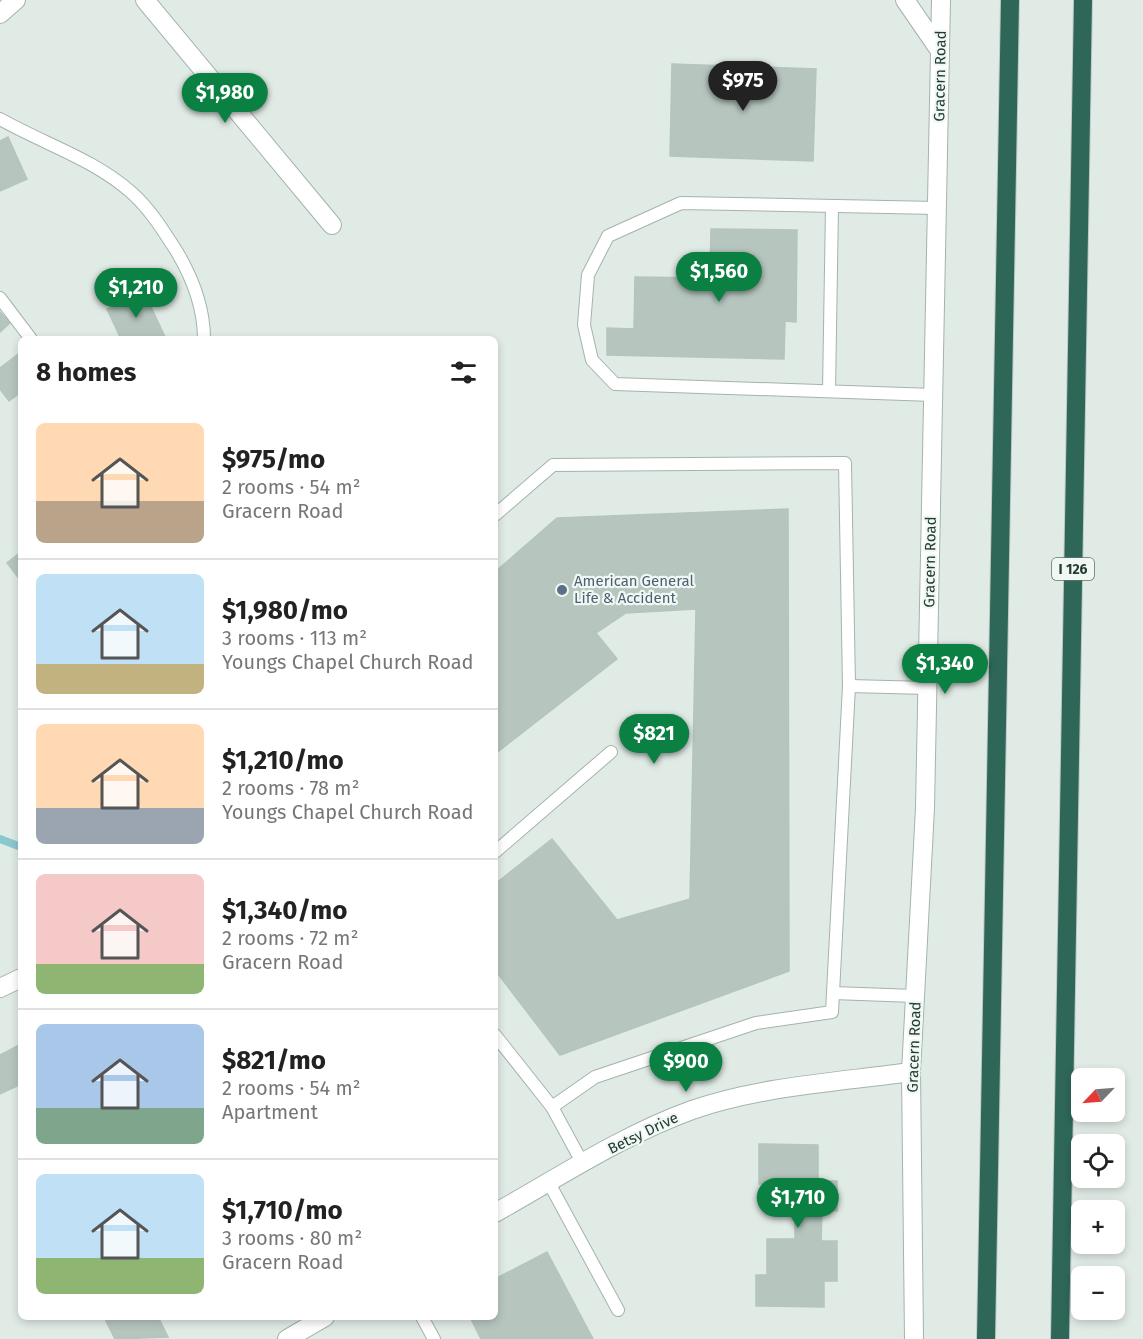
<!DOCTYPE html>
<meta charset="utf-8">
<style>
:root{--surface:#fff;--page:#f2f2f2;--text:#222;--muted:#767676;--line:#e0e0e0;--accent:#0b8043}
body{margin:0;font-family:"Fira Sans",sans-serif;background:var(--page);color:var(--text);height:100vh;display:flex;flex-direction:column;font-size:22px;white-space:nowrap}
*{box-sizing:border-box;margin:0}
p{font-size:20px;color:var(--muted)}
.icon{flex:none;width:33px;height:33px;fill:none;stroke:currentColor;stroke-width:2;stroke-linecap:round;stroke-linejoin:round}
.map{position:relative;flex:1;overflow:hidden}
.sheet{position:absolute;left:18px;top:336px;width:480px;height:984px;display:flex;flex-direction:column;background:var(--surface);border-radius:9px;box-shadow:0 3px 9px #0003}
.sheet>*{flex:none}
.needle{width:39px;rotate:245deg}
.fabs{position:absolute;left:1071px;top:1068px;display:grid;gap:12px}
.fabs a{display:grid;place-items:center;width:54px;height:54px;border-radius:9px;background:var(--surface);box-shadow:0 3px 9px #0003;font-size:30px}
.price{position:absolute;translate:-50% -51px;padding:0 14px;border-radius:21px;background:var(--accent);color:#fff;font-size:20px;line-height:39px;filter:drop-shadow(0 2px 3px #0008)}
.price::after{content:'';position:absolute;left:50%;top:36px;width:18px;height:14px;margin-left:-9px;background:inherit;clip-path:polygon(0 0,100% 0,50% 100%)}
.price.selected{background:#222;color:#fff}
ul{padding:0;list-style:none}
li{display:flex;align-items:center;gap:18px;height:150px;padding:0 18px}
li+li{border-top:2px solid var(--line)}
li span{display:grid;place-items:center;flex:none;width:168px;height:120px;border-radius:9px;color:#555}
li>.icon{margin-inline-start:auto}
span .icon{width:72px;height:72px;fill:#fffc;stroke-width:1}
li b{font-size:26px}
h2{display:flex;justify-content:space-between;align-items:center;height:72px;padding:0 18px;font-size:26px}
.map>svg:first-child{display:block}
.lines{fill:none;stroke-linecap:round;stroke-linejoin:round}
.stream{stroke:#8ac8cf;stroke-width:8}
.building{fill:#b6c6bf;stroke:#b4c5bd;stroke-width:1.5}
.service-casing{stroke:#a4b3ad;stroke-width:14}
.minor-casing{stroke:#a4b3ad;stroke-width:20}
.tertiary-casing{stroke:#a4b3ad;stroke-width:20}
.motorway-casing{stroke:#c1c8c6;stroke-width:20}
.service{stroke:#fff;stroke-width:12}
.minor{stroke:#fff;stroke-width:18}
.tertiary{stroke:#fff;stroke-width:18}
.motorway{stroke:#2e6758;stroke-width:18}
.service-dot{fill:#5c6f8a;stroke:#f1f8f4;stroke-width:2}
.labels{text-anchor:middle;stroke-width:4.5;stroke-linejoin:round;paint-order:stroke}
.shield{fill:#f1f8f4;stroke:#60746d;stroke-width:1.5}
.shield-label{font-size:14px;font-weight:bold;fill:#223b33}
.street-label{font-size:15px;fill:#223b33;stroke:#f1f8f4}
.service-label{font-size:15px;fill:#4e5e75;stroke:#f1f8f4;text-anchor:start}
</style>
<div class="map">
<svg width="1143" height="1339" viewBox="0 0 1143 1339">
<rect width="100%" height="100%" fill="#e1ebe6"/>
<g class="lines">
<polyline class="stream" points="0,839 21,847"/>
</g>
<g class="building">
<polygon points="672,64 816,69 813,161 670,156"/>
<polygon points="8,137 27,179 0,191 0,141"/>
<polygon points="711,229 797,230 796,322 785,321 784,359 607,355 607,328 634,329 635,277 710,278"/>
<polygon points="144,292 166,339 121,339 107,309"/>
<polygon points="0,312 10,323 0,332"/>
<polygon points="21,352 21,392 9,401 0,389 0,368"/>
<polygon points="788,509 789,971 560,1055 495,970 495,884 552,839 617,920 690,899 696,609 626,613 596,633 617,659 495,754 495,572 557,518"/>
<polygon points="21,552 21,581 7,563"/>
<polygon points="21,1044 21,1084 0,1094 0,1055"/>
<polygon points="759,1144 818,1145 818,1181 837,1181 837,1211 822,1210 821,1241 837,1241 837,1281 824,1281 824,1307 756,1306 756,1275 767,1275 767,1239 795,1239 795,1212 780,1212 781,1185 759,1184"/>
<polygon points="547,1252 593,1339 481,1339 470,1317 495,1317 495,1279"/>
<polygon points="104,1317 158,1317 168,1337 115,1339"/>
</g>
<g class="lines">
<defs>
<g id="service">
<path d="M0 119C44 144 94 159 132 193 151 210 164 232 177 252 193 279 204 308 204 339"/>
<polyline points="0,298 31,339"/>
<polyline points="829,391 832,206"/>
<polyline points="933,395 615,384 592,360 584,325 588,275 608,236 681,203 937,208"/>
<polyline points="495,515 553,465 845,463 849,686 832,1012 756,1023 595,1077 552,1107 495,1035"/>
<polyline points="849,686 928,688"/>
<polyline points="495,852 611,752"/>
<polyline points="833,993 915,996"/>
<polyline points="552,1107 583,1164"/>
<polyline points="549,1183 618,1310"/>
<polyline points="422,1317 434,1339"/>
</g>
<g id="minor">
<polyline points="145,0 332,225"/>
<polyline points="0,14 16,0"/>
<polyline points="940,51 941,0"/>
<polyline points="0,988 21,978"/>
<path d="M495 1213C559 1177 623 1135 692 1110 761 1086 839 1082 911 1072"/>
<polyline points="287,1339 325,1317"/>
</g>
<polyline id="tertiary" points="905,0 940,51 925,808 911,1072 914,1339"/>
<g id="motorway">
<polyline points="986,1339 1010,0"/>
<polyline points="1060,1339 1083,0"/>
</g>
</defs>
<use href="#service" class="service-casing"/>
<use href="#minor" class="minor-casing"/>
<use href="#tertiary" class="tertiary-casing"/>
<use href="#motorway" class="motorway-casing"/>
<use href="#service" class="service"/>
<use href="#minor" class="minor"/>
<use href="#tertiary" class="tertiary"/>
<use href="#motorway" class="motorway"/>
</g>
<circle class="service-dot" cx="562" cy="590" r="6"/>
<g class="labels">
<rect class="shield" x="1052" y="558" width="42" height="22" rx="4.5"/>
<g class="shield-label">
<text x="1073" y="574">I 126</text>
</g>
<g class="street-label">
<text transform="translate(940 76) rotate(-89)" y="5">Gracern Road</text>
<text transform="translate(930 562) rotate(-89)" y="5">Gracern Road</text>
<text transform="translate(914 1047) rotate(-88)" y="5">Gracern Road</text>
<text transform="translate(643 1133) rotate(-26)" y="5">Betsy Drive</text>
</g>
<g class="service-label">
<text x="574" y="586">American General<tspan x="574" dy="17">Life &amp; Accident</tspan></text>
</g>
</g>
</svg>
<div class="fabs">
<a><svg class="needle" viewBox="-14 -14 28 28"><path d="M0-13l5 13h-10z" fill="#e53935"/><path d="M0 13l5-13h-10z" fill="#767676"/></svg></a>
<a><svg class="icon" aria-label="locate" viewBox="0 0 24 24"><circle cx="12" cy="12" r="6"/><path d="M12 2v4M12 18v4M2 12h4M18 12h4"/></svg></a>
<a>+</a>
<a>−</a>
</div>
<b class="price selected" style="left:743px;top:112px">$975</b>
<b class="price" style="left:225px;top:124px">$1,980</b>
<b class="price" style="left:719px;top:303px">$1,560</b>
<b class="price" style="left:136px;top:319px">$1,210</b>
<b class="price" style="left:945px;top:695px">$1,340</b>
<b class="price" style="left:654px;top:765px">$821</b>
<b class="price" style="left:686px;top:1093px">$900</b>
<b class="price" style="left:798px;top:1229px">$1,710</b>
<section class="sheet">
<h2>8 homes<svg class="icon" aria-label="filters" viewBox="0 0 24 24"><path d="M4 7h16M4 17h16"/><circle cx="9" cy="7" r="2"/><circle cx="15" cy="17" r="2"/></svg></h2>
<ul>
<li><span style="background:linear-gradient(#ffd9b3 65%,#b9a48a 0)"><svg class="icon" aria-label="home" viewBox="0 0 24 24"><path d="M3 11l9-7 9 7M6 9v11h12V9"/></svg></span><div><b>$975/mo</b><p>2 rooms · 54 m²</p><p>Gracern Road</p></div></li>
<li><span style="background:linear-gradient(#bfe0f5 75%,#c2b280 0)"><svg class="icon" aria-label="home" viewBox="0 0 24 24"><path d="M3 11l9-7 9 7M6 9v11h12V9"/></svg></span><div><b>$1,980/mo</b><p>3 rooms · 113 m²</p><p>Youngs Chapel Church Road</p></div></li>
<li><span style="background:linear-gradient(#ffd9b3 70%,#9aa5b1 0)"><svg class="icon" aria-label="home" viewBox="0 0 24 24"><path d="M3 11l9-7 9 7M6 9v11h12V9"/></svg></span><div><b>$1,210/mo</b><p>2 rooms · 78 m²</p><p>Youngs Chapel Church Road</p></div></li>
<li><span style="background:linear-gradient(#f6c9c9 75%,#8fb573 0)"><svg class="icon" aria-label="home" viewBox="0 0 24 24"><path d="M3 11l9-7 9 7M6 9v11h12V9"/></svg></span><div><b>$1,340/mo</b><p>2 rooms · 72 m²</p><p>Gracern Road</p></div></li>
<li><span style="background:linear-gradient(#a9c7e8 70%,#7fa58c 0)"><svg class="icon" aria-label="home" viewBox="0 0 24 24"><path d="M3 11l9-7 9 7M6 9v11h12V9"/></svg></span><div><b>$821/mo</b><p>2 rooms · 54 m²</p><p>Apartment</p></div></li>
<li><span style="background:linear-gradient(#bfe0f5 70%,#8fb573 0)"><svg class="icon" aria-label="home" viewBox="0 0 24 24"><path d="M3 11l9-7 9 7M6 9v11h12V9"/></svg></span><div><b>$1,710/mo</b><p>3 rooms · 80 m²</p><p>Gracern Road</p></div></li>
</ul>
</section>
</div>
